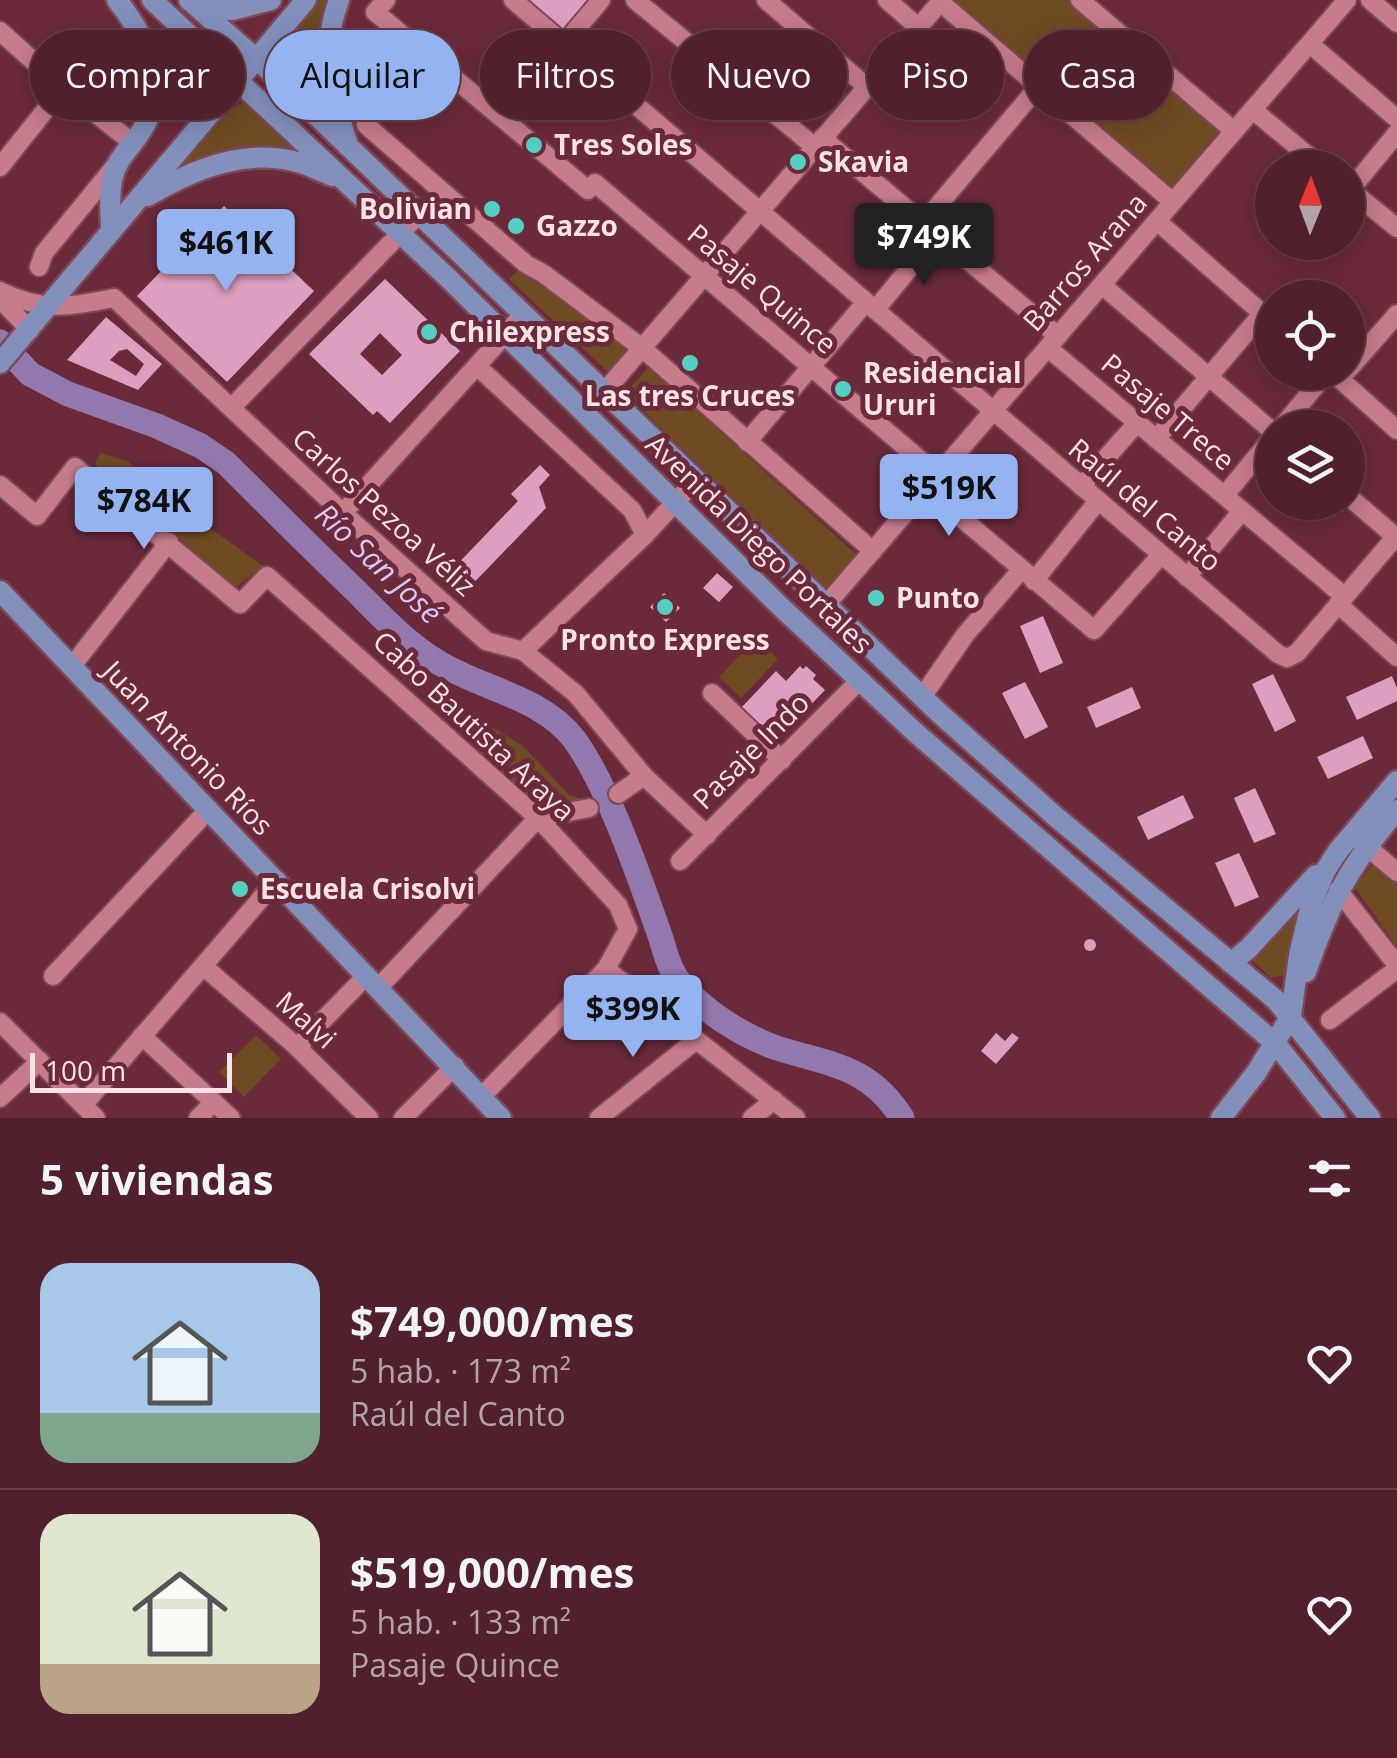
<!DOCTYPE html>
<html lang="es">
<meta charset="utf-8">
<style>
:root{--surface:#50202c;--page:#562834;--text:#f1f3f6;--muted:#b4a3a9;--line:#673e48;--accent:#95b2f1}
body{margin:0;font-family:"Open Sans",sans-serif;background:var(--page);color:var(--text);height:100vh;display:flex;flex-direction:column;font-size:38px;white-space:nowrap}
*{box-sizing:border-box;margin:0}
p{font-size:32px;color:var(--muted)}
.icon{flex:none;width:55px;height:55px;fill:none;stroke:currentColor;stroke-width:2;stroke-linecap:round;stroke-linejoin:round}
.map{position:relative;height:1118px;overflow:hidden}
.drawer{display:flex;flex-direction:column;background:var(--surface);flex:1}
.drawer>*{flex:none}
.banner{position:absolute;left:30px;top:30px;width:1338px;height:90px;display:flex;gap:20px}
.needle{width:65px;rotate:1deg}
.fabs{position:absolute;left:1255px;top:150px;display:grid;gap:20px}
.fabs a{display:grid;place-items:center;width:110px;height:110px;border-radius:50%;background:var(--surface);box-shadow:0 5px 25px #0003,0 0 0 2px var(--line);font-size:50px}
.scale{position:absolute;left:30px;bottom:25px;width:202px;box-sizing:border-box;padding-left:10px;border:5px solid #fbe2e6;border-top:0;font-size:28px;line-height:35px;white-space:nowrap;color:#fbe2e6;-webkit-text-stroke:8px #6b2a3a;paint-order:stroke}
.price{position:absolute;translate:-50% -85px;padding:0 22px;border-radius:10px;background:var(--accent);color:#111;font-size:32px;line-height:65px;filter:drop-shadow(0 2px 5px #0008)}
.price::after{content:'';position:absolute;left:50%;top:60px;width:30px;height:22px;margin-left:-15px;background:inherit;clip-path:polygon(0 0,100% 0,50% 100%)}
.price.selected{background:#222;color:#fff}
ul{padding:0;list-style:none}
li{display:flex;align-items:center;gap:30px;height:250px;padding:0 40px}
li+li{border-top:2px solid var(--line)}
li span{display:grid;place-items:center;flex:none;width:280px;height:200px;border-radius:30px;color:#555}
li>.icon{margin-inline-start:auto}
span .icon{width:120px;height:120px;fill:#fffc;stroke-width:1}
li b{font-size:42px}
h2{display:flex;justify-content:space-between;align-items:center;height:120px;padding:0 40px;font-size:42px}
.tag{padding:0 35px;border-radius:45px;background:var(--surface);box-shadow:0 5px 25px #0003,0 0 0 2px var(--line);font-size:35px;line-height:90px}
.tag.selected{background:var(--accent);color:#111}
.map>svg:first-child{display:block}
.green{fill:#6f4b24}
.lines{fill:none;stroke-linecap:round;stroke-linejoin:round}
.river{stroke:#9378ae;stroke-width:25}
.building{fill:#dd9fbf;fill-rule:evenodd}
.minor-casing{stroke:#7d4959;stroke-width:22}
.major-casing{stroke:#7d4959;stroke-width:25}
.minor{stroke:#c77c8c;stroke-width:18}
.major{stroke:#8390bc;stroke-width:20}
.poi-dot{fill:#56cec2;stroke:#6b2a3a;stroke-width:4}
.labels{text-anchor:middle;stroke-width:10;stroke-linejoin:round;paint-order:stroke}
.poi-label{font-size:28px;font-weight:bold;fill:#fbe2e6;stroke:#6b2a3a;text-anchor:start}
.street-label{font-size:28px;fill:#fbe2e6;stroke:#6b2a3a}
.water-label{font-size:30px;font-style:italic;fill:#dcc6f5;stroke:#6b2a3a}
</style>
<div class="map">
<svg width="1397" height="1118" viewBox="0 0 1397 1118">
<rect width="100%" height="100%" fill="#6b2a3a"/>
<g class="green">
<polygon points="317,0 331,0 338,124 278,62 280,43"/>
<polygon points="951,0 1070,0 1226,133 1173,192"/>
<path d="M242 103 252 104 311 159C258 151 227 144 177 170L229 110Z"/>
<polygon points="520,268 534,280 541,277 632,348 607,371 509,279"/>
<polygon points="649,367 858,556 829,591 625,393"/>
<polygon points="100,453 129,462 210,528 263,566 235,588 95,464"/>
<polygon points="756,638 778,659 741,698 719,677"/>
<polygon points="460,726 468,732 483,735 494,728 523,746 570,796 579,798 589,808 538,818 448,736"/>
<polygon points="1381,864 1397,878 1397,947 1355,888 1371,866"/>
<polygon points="1304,901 1289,974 1271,978 1250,958"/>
<polygon points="256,1035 281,1059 244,1097 219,1072"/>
</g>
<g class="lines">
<path class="river" d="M0 342 30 374 68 394 157 426 201 446 226 463C269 506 312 549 356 591 381 616 406 643 436 661 480 689 541 696 574 739 608 786 637 871 657 927 664 945 667 967 680 983 702 1010 741 1035 774 1047 828 1065 868 1064 902 1118"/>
</g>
<g class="building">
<polygon points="525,0 589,0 562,31"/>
<polygon points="224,206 314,291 227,382 137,296"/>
<path d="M385 279 460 351 390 423 377 411 373 415 309 354ZM380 333 402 355 382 375 360 354Z"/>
<path d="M106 317 162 364 138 390 67 360ZM127 349 144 364 136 376 110 360 119 351Z"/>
<polygon points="540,465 550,475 539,487 546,508 465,592 447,575 518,501 511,494"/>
<polygon points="717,573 733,587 719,602 703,588"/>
<polygon points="664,593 680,608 666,622 650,607"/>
<polygon points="1043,616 1063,663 1040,673 1020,626"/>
<polygon points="800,666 803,669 806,666 816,675 813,679 825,690 775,742 740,709 776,671 786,681"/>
<polygon points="1273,674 1296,721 1275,732 1252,684"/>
<polygon points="1392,676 1397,688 1397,701 1357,720 1346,697"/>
<polygon points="1025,682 1048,727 1025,739 1002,693"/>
<polygon points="1132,687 1141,708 1096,728 1087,707"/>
<polygon points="1363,736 1373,758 1328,779 1317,757"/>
<polygon points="1255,788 1276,834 1254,843 1234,798"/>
<polygon points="1183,795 1194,818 1148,840 1137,817"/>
<polygon points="1239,853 1259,897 1235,907 1215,863"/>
<circle cx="1090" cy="945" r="6"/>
<polygon points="996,1033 1005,1041 1012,1033 1019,1038 996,1064 981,1051"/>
</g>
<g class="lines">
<defs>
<g id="minor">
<polyline points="386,0 375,12 588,190 595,183 938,475"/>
<polyline points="513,0 1278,654 1287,658 1297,653 1397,535"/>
<polyline points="635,0 815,147"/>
<polyline points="766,0 867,87"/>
<polyline points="887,0 918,27"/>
<polyline points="1080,0 1234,131"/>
<polyline points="1370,0 1397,23"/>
<polyline points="940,2 1173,202"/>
<polyline points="0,31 63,88 133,143"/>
<polyline points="564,44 601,0"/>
<polyline points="1310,44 1397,119"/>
<polyline points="1253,110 1323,168"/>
<polyline points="366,125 526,264 544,274 642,348 873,551"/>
<polyline points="822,138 1058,336"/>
<polyline points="0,167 63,88"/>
<polyline points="1348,188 1397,228"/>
<polyline points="1350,190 1397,133"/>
<polyline points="1157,221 1272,322"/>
<polyline points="923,223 1038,87"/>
<polyline points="39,267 44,253 116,165"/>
<polyline points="1102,285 1272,431"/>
<path d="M0 291C42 312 70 307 114 298L343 513 486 641 523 651 576 694 644 776 707 835"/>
<polyline points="0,292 4,303 30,330"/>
<polyline points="875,310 937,235"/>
<polyline points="1048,348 1344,596"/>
<polyline points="478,367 632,510 645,535"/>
<polyline points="1348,370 1397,314"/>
<polyline points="1332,372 1397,430"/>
<polyline points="605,391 942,0"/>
<polyline points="231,408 419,214"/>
<polyline points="1281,428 1327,372"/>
<polyline points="1156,439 1262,314"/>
<polyline points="747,442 866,302"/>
<polyline points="0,485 37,516 75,467 240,604 267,576 538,818 618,905 628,929 606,969 483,1095"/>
<polyline points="1081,486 1137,423"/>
<polyline points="927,489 1094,630 1161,555"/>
<polyline points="1225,495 1272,438"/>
<polyline points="1348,496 1397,538"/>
<polyline points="343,513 522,316"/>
<polyline points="1187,577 1242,511"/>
<polyline points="1034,581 1098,501"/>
<polyline points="1338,604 1397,657"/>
<polyline points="826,605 1347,0"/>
<polyline points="523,651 645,535 696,480"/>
<polyline points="72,666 169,542"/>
<polyline points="712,693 782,760"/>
<polyline points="922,697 965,635 1021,570"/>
<polyline points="618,794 644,776"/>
<polyline points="1359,840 1397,872"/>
<polyline points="680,861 860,680"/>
<polyline points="1338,890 1397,965"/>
<polyline points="203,966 297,1047 369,1118"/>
<polyline points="606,969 796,1118"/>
<polyline points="53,976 209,809"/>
<polyline points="379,987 538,818 589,808"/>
<polyline points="1330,1020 1397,969"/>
<polyline points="0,1022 96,1118"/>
<polyline points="142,1036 231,1118"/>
<polyline points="297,1047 367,975"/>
<polyline points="0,1098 40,1061"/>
<polyline points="83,1105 277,880"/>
<polyline points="198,1118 214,1102"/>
<polyline points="403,1118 455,1066"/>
<polyline points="599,1118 696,1040"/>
<polyline points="752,1118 774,1100"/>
</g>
<g id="major">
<polyline points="152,0 449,279 780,606 917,734 1276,1044 1335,1118"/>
<polyline points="189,0 272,73 938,712 1056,817 1276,1000 1370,1118"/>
<path d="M339 0C320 50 331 92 347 142"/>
<polyline points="199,8 232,10 271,0"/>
<path d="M148 196C195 168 250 146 304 164 314 168 324 173 333 176"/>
<path d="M111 232C111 214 108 194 113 177 117 158 132 146 142 130 170 85 146 37 117 0"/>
<polyline points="0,363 306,0"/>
<polyline points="0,591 501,1118"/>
<polyline points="1231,963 1249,948 1316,875"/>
<path d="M1306 972C1331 901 1348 867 1397 810"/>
<polyline points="1221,1118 1256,1073 1291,1016 1299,955 1310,908 1325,871 1338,851 1397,781"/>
</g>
</defs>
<use href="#minor" class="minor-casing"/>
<use href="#major" class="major-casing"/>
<use href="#minor" class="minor"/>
<use href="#major" class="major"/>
</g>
<g class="poi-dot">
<circle cx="534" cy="145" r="10"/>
<circle cx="798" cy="162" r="10"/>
<circle cx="492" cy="209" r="10"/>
<circle cx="516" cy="226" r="10"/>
<circle cx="429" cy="332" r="10"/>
<circle cx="690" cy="363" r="10"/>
<circle cx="843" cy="389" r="10"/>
<circle cx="876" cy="598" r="10"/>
<circle cx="665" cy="607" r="10"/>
<circle cx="240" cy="889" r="10"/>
</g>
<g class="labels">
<g class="poi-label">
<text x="554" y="155">Tres Soles</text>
<text x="818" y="172">Skavia</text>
<text x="472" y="219" text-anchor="end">Bolivian</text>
<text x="536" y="236">Gazzo</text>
<text x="449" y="342">Chilexpress</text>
<text x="863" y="383">Residencial<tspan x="863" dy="32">Ururi</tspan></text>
<text x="690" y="406" text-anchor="middle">Las tres Cruces</text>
<text x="896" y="608">Punto</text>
<text x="665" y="650" text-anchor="middle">Pronto Express</text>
<text x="260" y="899">Escuela Crisolvi</text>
</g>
<g class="street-label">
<text transform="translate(1085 262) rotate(-49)" y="10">Barros Arana</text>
<text transform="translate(762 289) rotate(40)" y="10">Pasaje Quince</text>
<text transform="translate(1168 412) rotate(40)" y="10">Pasaje Trece</text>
<text transform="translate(1145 505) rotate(40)" y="10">Raúl del Canto</text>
<text transform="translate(384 512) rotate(42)" y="10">Carlos Pezoa Véliz</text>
<text transform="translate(759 544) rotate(44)" y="10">Avenida Diego Portales</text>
<text transform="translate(474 726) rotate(43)" y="10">Cabo Bautista Araya</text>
<text transform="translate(188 748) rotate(46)" y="10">Juan Antonio Ríos</text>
<text transform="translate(751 751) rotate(-45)" y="10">Pasaje Indo</text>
<text transform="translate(306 1020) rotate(42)" y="10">Malvi</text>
</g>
<g class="water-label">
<text transform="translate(378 564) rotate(43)" y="10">Río San José</text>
</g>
</g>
</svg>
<div class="fabs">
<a><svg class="needle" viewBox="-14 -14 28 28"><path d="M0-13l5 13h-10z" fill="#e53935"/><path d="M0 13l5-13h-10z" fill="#b4a3a9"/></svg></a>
<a><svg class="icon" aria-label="locate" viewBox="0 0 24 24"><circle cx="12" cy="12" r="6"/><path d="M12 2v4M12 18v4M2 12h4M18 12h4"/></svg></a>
<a><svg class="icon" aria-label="layers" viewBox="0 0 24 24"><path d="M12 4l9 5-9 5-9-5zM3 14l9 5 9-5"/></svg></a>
</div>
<div class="scale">100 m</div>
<b class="price selected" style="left:924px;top:288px">$749K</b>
<b class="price" style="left:226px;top:294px">$461K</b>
<b class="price" style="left:949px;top:539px">$519K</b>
<b class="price" style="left:144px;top:552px">$784K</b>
<b class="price" style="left:633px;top:1060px">$399K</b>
<div class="banner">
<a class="tag">Comprar</a>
<a class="tag selected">Alquilar</a>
<a class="tag">Filtros</a>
<a class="tag">Nuevo</a>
<a class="tag">Piso</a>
<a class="tag">Casa</a>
</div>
</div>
<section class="drawer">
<h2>5 viviendas<svg class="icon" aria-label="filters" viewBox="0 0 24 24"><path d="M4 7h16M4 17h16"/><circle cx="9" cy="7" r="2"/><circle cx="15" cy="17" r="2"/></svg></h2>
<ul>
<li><span style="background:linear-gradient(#a9c7e8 75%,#7fa58c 0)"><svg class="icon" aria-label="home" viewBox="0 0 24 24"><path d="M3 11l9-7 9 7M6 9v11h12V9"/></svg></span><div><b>$749,000/mes</b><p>5 hab. · 173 m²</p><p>Raúl del Canto</p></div><svg class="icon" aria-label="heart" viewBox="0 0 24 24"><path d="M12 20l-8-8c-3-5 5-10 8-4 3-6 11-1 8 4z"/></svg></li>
<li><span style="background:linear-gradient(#dfe7d0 75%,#b9a48a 0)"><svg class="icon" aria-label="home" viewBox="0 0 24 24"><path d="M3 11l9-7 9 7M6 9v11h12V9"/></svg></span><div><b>$519,000/mes</b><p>5 hab. · 133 m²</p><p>Pasaje Quince</p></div><svg class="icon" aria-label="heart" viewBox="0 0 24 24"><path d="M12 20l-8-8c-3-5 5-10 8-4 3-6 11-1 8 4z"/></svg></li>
</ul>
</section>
